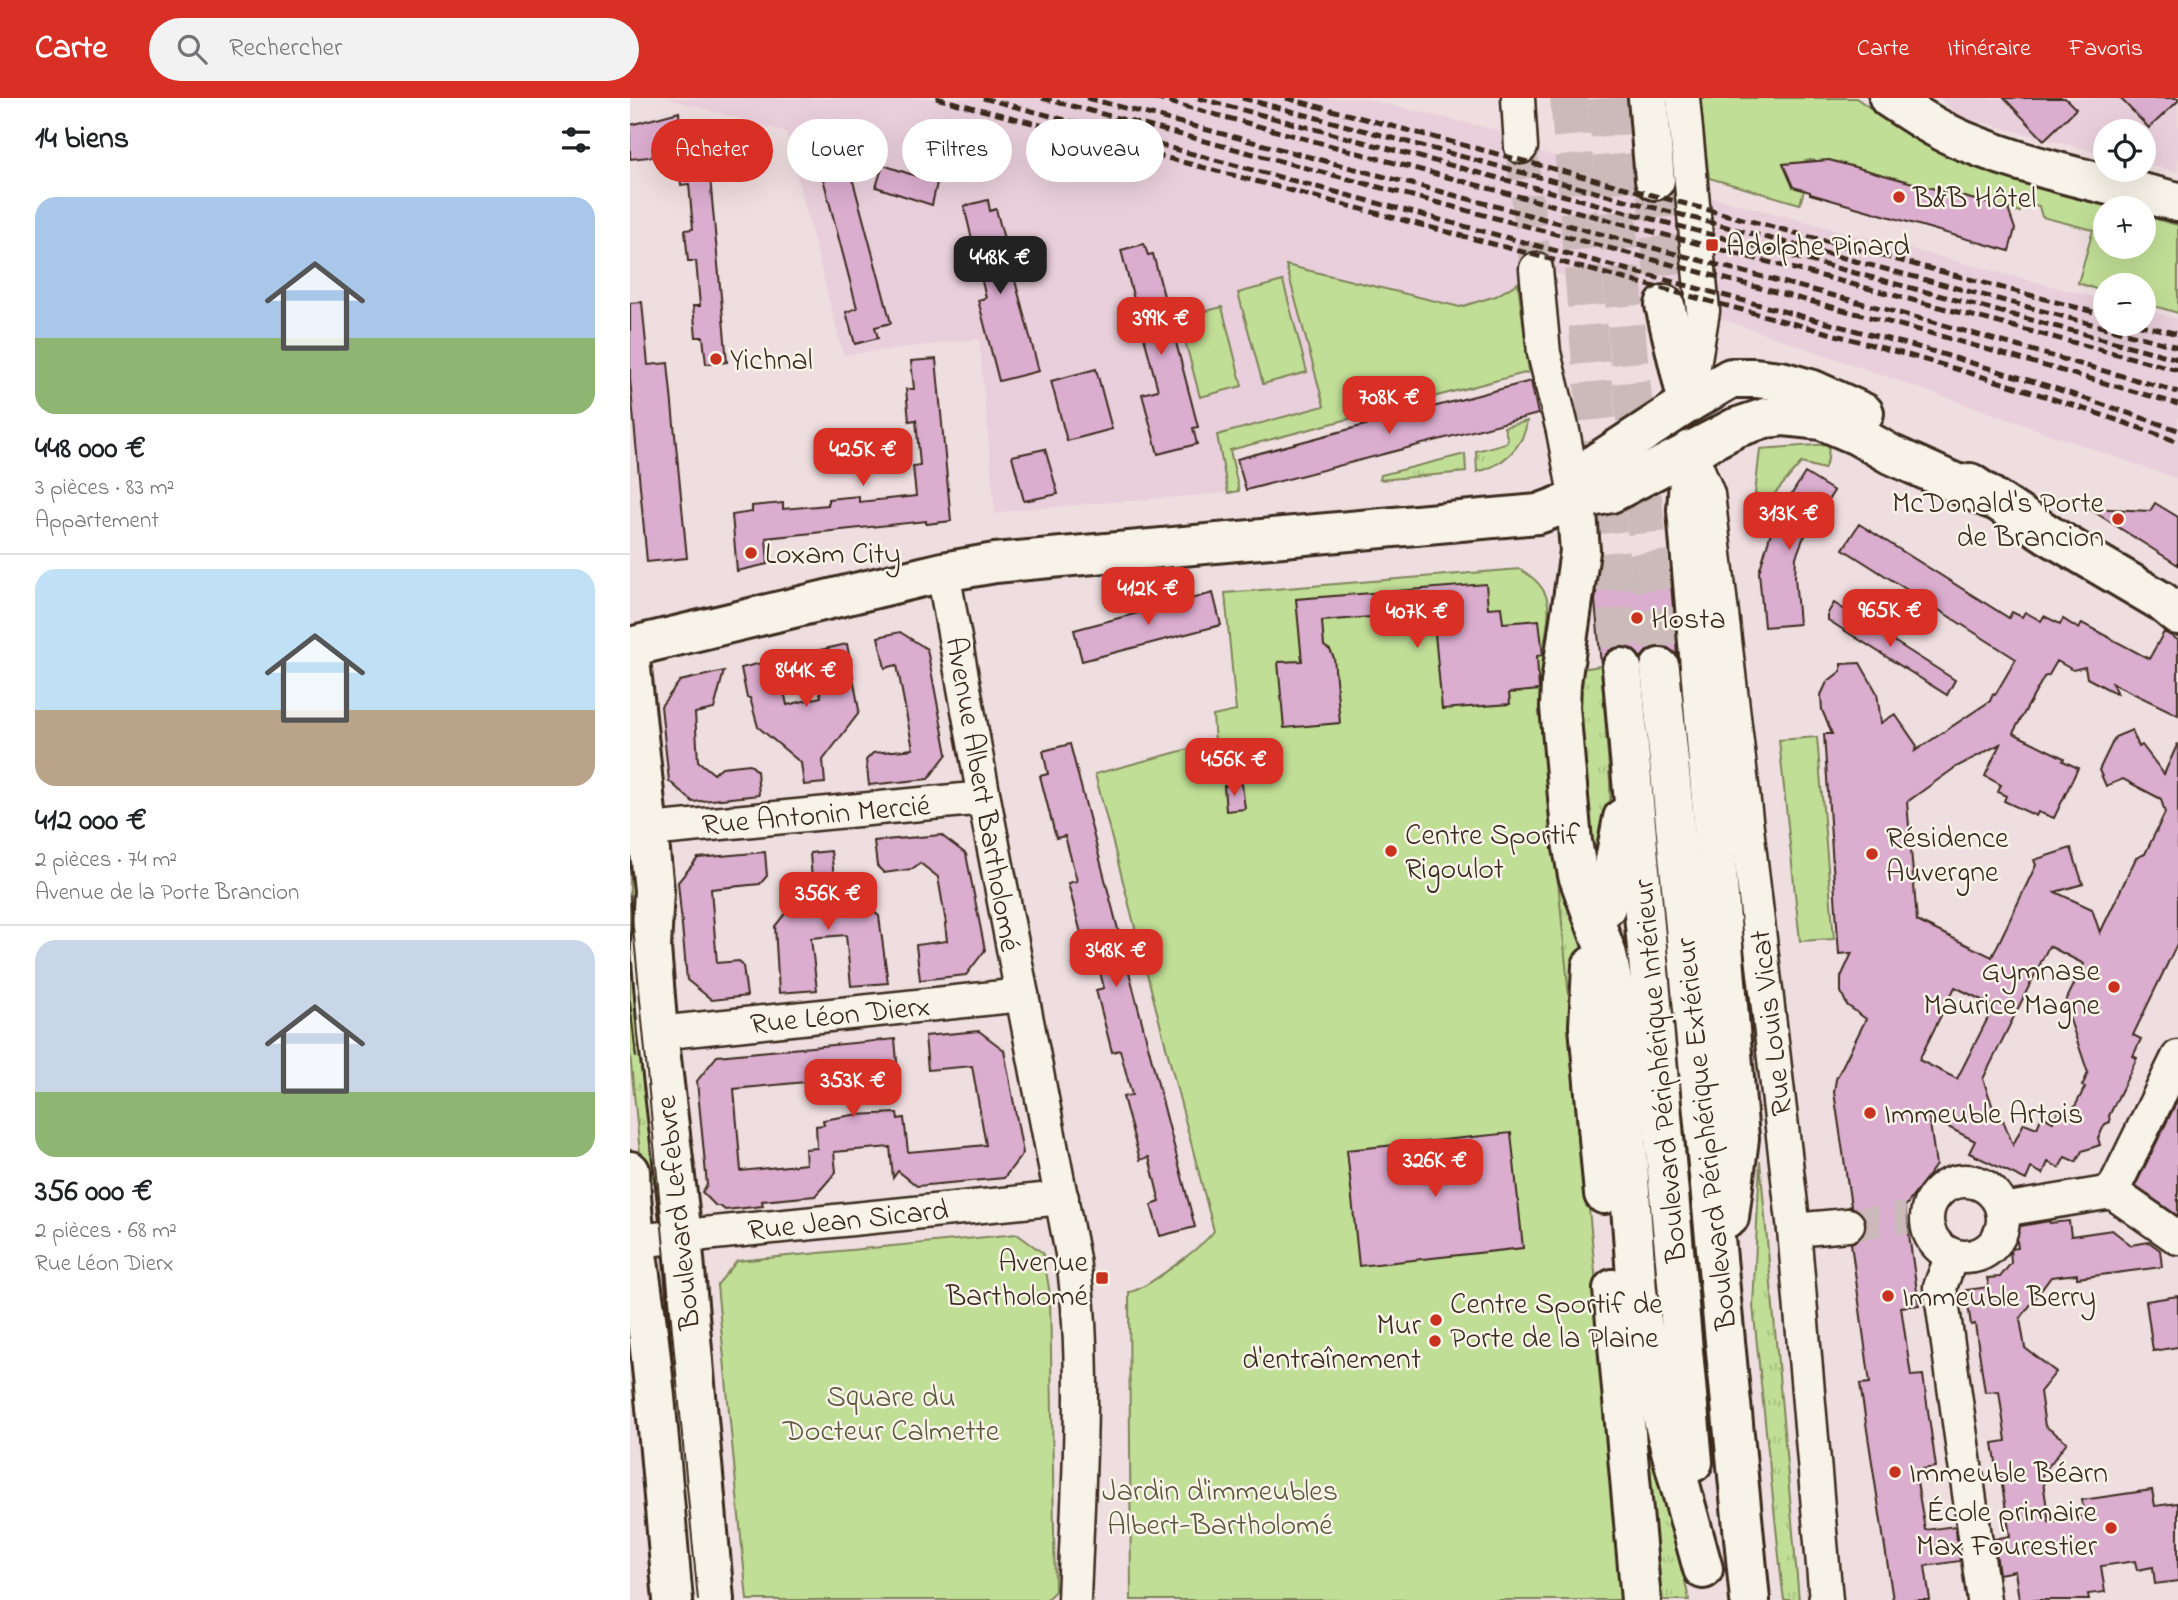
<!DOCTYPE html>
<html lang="fr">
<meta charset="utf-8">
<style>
:root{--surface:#fff;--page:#f2f2f2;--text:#202124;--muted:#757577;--line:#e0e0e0;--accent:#d93025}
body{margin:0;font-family:"Indie Flower",sans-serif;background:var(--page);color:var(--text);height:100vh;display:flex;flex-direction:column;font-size:26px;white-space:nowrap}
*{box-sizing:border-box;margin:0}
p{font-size:23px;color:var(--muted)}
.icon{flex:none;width:38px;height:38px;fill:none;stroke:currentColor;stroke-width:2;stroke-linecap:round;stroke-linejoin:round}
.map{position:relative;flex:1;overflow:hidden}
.side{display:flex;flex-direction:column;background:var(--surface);width:630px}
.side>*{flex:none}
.hud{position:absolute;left:21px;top:21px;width:665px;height:63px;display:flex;gap:14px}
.controls{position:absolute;left:1463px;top:21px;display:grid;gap:14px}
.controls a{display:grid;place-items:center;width:63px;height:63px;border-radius:50%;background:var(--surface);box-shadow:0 7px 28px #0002;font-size:35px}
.price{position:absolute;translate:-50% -60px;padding:0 16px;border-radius:14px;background:var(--accent);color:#fff;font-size:23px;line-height:46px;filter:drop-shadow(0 2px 4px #0008)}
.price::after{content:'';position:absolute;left:50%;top:42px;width:21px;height:16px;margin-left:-10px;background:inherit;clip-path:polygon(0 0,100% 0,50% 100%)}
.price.selected{background:#222;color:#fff}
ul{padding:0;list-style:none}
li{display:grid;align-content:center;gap:14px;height:371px;padding:0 35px}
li+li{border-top:2px solid var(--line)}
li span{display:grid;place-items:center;height:217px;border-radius:21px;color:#555}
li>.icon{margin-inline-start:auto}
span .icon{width:126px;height:126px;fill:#fffc;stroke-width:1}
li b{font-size:30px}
h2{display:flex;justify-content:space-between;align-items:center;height:84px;padding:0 35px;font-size:30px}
.chip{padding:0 24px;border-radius:32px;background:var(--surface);box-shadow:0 7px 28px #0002;font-size:24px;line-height:63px}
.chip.selected{background:var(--accent);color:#fff}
header{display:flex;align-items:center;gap:42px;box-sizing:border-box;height:98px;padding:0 35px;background:var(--accent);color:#fff}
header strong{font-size:33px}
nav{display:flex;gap:38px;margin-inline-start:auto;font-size:24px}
.search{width:490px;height:63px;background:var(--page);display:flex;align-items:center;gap:18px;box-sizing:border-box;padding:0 24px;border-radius:38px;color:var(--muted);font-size:26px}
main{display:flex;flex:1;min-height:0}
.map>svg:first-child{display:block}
.built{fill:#e9cfdb}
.grass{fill:url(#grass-tufts);stroke:#7e845a;stroke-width:2}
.park{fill:#c1de96;stroke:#7e845a;stroke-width:2}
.building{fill:#dbadcf;stroke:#3b2a1e;stroke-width:2;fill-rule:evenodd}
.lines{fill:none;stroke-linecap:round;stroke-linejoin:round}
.minor-tunnel{stroke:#cbbab9;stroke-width:32;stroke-dasharray:32 16;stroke-linecap:butt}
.highway-tunnel{stroke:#cbbab9;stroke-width:38;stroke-dasharray:38 19;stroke-linecap:butt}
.minor-casing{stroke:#3b2a1e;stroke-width:37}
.major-casing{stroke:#3b2a1e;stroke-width:44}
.highway-casing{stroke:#3b2a1e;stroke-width:44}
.minor{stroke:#f7f3e8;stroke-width:32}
.major{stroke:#f7f3e8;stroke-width:38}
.highway{stroke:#f7f3e8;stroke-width:38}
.tram{stroke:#3b2a1e;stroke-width:2}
.rail{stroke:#3b2a1e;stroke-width:5;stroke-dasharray:10 5;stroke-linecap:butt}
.poi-dot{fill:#c8321e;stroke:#f7f3e8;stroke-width:2.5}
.labels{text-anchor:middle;stroke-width:5;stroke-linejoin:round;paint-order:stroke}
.poi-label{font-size:30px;fill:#3b2a1e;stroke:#f7f3e8;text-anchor:start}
.street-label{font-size:30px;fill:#3b2a1e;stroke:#f7f3e8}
.park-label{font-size:30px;fill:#5c573c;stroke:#f7f3e8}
</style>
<header>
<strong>Carte</strong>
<div class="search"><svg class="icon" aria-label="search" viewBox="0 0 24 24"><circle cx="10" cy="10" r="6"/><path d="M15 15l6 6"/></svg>Rechercher</div>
<nav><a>Carte</a><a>Itinéraire</a><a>Favoris</a></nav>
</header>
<main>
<section class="side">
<h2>14 biens<svg class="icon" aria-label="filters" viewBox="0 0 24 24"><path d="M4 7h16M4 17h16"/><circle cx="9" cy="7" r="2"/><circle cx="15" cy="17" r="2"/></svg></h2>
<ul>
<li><span style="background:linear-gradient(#a9c7e8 65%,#8fb573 0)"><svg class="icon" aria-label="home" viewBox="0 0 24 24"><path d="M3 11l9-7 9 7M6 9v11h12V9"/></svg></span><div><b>448 000 €</b><p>3 pièces · 83 m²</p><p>Appartement</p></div></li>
<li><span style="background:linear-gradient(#bfe0f5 65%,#b9a48a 0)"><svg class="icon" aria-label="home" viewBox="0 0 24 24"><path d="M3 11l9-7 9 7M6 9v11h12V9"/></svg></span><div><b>412 000 €</b><p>2 pièces · 74 m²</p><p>Avenue de la Porte Brancion</p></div></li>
<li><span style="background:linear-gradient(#c9d6e8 70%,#8fb573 0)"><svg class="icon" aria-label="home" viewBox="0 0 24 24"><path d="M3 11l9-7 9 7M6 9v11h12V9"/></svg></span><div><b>356 000 €</b><p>2 pièces · 68 m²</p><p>Rue Léon Dierx</p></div></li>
</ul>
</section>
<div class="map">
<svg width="1548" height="1502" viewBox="0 0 1548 1502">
<defs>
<pattern id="grass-tufts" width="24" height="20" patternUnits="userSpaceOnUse" patternTransform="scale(1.75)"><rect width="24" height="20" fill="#c1de96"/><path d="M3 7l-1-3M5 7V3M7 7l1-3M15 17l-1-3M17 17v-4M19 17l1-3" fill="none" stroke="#a7bf81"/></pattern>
</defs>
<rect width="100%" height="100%" fill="#efdee0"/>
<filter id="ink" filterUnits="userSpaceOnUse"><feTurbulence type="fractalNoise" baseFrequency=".0143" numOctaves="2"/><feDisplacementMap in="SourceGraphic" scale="14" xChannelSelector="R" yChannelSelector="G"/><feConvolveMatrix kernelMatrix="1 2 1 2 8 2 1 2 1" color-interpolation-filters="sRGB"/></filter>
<g filter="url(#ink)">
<g class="built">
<polygon points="36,0 731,0 868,32 875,45 1475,202 1475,226 1514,226 1514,212 1548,221 1548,381 1098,223 887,165 888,185 866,198 830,209 657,167 694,308 587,337 598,395 384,412 365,416 349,241 213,257 156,34"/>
<polygon points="1310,0 1548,0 1548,74 1514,66 1514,33 1475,33 1475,56 1329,19"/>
</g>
<g class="grass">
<path d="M897 323C894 349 872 368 847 374L846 353 876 345 878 342 874 329Z"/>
<polygon points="835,356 836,374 750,382 751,377"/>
<polygon points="971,568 980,683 981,737 970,791 958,755 943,589 951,571"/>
<polygon points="926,767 956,846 941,931"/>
<polygon points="15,768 35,1083 13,1085 0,956 0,769"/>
<polygon points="1130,1063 1169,1502 1154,1502 1152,1487 1123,1208"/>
<polygon points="1008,1259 1059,1502 1027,1502"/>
</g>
<g class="park">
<polygon points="1070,0 1226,0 1279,37 1312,53 1487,104 1485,110 1475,110 1475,149 1514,149 1514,118 1548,127 1548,215 1514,205 1514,187 1475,187 1475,194 1448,185 1463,132 1412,119 1409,108 1390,103 1390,114 1211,66 1179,62 1155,70 1164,84 1163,89 1174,92 1170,106 1079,80"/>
<polygon points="656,167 830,209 866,198 888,185 899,274 600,352 609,393 598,395 587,337 694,308"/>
<polygon points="653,183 677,274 633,286 608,195"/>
<polygon points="592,209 612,288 570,299 549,220"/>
<polygon points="1199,346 1198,361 1194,371 1171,365 1142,399 1125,396 1130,351"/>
<path d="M890 471C932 496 916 519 913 559 911 573 911 589 911 603L996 1502H501L499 1194C514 1193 574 1147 584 1133L465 676 585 644 583 618 606 613 595 495Z"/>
<polygon points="1187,639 1204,841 1170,843 1149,642"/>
<polygon points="387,1136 413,1155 420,1196 425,1493 416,1502 117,1502 87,1187 107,1163"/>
</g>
<g class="building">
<polygon points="1374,0 1435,0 1446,11 1414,42"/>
<polygon points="1490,0 1548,0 1548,3 1519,30"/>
<polygon points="49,14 50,28 75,25 97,264 76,266 73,239 66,239 63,208 70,208 66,163 58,163 55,132 63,131 59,86 51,87 48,56 0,61 0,27"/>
<polygon points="211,59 214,70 219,68 261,225 245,229 248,240 225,246 216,214 227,210 189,65"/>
<polygon points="1199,62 1378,111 1385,131 1379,153 1180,96 1180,94 1163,89 1153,66"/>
<polygon points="253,67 307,85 302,107 246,89"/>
<polygon points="358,102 360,113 366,111 409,273 369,283 348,202 356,200 334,108"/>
<polygon points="514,146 518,157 523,156 568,329 563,330 567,346 528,356 512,296 528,292 491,152"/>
<polygon points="12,204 18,267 38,265 57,460 17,464 0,281 0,205"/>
<polygon points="306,261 321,423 296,426 296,423 136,440 138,466 107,473 102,417 122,414 122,408 153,405 153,411 198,407 198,401 229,398 229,404 286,398 283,368 290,367 286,322 279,323 276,291 284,291 281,263"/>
<polygon points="466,271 482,331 437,343 421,283"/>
<polygon points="901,283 908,316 616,392 607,361"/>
<polygon points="415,351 428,396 394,403 382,358"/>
<polygon points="1175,375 1204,393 1173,441 1166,459 1165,479 1169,526 1134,529 1129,474 1144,424"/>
<polygon points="1525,405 1548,419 1548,467 1458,410 1520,413"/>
<path d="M1229 426 1379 520 1382 514 1392 519 1395 514 1411 523 1414 518 1430 526 1433 521 1449 531 1452 525 1519 561 1534 534 1548 542V617L1482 585 1487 596 1457 580 1455 569 1443 572 1427 563 1419 577 1414 579 1383 635 1434 660 1433 663 1448 670 1424 720 1408 714 1406 718 1374 703 1376 698 1368 694 1371 687 1355 678 1370 646 1326 669 1277 704 1287 823 1362 859 1406 767 1404 762 1441 750 1453 786 1425 794 1462 811 1470 835 1506 760 1515 756 1535 715 1531 701 1493 681 1476 688 1469 672 1485 639 1502 632 1509 649 1512 647 1534 676 1548 645V844L1503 937 1511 941 1503 958 1507 960 1479 1018 1480 1024 1475 1026 1468 1040 1470 1047 1452 1053 1446 1064 1435 1059 1429 1070 1418 1064 1413 1076 1401 1070 1396 1082 1339 1055 1345 1043 1299 1019 1306 1067 1275 1109 1289 1207 1271 1209 1281 1278 1293 1277 1306 1369 1285 1372 1295 1432 1325 1428 1330 1463 1295 1468 1300 1502H1263L1230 1286 1240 1285 1221 1145 1228 1142 1234 1135 1236 1126 1233 1116 1226 1111 1217 1109 1221 1108 1204 994 1206 981 1236 921 1217 907 1211 894V879L1222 855 1209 856 1194 636H1202L1192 612 1191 597 1197 584 1211 573V566L1230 565 1247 595 1251 625 1265 616 1287 648 1285 653 1360 603 1363 596 1365 597 1386 561 1213 451ZM1419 848 1454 866 1431 913 1438 916 1458 975 1452 988 1455 989 1440 1018 1428 1012 1423 1024 1412 1018 1407 1030 1394 1025 1383 1047 1373 1022 1368 1024 1353 981ZM1325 889 1364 908 1327 981 1289 962Z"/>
<polygon points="1040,473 1047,557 1038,550 1027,548 1018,552 1011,560 1002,551 989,548 979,553 973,560 971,567 965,503 968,480"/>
<polygon points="856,486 858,510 871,509 873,525 909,522 913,557 907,558 909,592 879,595 880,606 812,611 803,514 692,523 694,548 700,552 704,560 710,625 654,630 648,564 672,563 666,501"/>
<polygon points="583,495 591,527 452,563 444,532"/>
<polygon points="1204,505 1325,582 1317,597 1198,522 1198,515"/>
<polygon points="270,534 297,551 317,656 298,681 239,687 236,662 243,655 283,651 267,567 255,570 248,539"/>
<polygon points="217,546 229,612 228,616 193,662 195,685 174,687 171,665 128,629 120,600 117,600 111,570 147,561 157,607 191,599 181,554"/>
<polygon points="94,573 84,611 65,615 68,663 84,676 92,669 120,666 127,673 129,697 63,704 39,683 31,608 50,583"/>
<polygon points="440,646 565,1129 530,1138 521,1107 530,1104 519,1059 510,1062 493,999 502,997 490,952 482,954 466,892 474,890 463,845 454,847 438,785 447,783 435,738 426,740 410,678 418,676 413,653"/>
<polygon points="612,686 615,711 596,713 594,688"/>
<polygon points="311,737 336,756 355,852 336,877 290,882 286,847 317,843 315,826 316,825 308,779 290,765 282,771 254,775 247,768 244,743"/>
<polygon points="201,753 204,779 249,818 258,885 221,888 216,837 181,840 187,892 149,895 145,828 182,783 180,755"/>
<polygon points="135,754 137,778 130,786 81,791 87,865 109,863 113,868 117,898 82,902 57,882 48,784 68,760"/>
<polygon points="349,933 374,952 393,1055 374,1080 287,1088 268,1073 263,1080 260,1049 204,1054 206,1074 185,1098 132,1103 133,1108 95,1112 90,1108 86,1108 72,1094 77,1087 67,983 87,958 265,941 268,975 104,991 111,1073 176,1066 175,1051 187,1050 186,1028 194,1027 193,1022 223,1017 267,1015 268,1021 274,1020 278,1054 356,1047 342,968 298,972 295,938"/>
<polygon points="1548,1001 1548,1118 1505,1088"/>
<polygon points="881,1035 893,1150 729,1168 717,1052"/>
<polygon points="1419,1123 1420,1125 1439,1123 1441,1138 1482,1132 1501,1147 1519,1144 1530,1152 1532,1169 1447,1180 1447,1176 1421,1179 1390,1221 1395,1250 1426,1274 1410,1294 1415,1328 1437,1344 1412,1377 1419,1424 1454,1418 1452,1402 1522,1392 1525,1408 1548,1405 1548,1483 1525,1486 1523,1469 1507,1472 1505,1463 1471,1468 1475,1494 1458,1496 1459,1502 1389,1502 1385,1473 1369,1476 1364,1441 1380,1438 1372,1387 1369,1371 1367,1371 1363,1345 1376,1343 1369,1293 1355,1294 1345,1226 1341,1227 1336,1192 1359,1189 1357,1180 1370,1179 1381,1165 1380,1151 1388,1150 1385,1129"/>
<polygon points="1548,1198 1548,1249 1523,1253 1516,1203"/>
</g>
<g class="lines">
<g class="minor-tunnel">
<polyline points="891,49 906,171"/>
<polyline points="1218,1127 1277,1120"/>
</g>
<g class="highway-tunnel">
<polyline points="939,0 960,255 992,570"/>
<polyline points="977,0 998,250 1030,570"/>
<polyline points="1025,82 1035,207"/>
</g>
<defs>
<g id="minor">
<polyline points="888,0 891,49"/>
<polyline points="1053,0 1073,213 1059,298"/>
<polyline points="906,171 914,255 933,333 946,402"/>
<polyline points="1062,357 1078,396 1164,1132 1196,1502"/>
<path d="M313 474 354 700 443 1161C458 1273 448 1389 444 1502"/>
<polyline points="19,732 354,700"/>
<polyline points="28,935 392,897"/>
<circle cx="1335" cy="1121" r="38"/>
<polyline points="1482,1094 1548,959"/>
<polyline points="1372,1112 1482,1094 1548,1140"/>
<polyline points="1164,1132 1218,1127"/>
<polyline points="5,1143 432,1100"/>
<polyline points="1322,1157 1310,1189 1354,1502"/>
</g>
<g id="major">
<path d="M1259 0C1283 16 1307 32 1334 43 1402 71 1477 86 1548 104"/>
<polyline points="1340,385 1419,437 1531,503 1548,517"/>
<polyline points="946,402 968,364 1058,305 1101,280 1125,280 1151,283 1183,292 1234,315"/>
<polyline points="0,549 313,474 365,465 908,416 946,402 981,395 1105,330 1135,320 1154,318 1192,322 1227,337 1260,356 1361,401"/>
<polyline points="0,561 24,792 21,850 28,935 52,1138 84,1502"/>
<path d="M0 1073C1 1130 12 1186 19 1242 29 1328 35 1416 43 1502"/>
</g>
<g id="highway">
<polyline points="1018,0 1025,82"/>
<polyline points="1035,207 1058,305"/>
<polyline points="1061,352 1057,412 1109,1040 1099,1119"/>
<path d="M946 402 950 453 931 585 930 609 942 744 948 777 977 857 987 909 1007 1193C1021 1287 1048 1379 1073 1471"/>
<polyline points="992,570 1063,1364"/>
<polyline points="1030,570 1120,1502"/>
<polyline points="976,809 993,720"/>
<polyline points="962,868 959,928 974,1096"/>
<polyline points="983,1191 1011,1502"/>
</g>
</defs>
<use href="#minor" class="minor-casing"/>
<use href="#major" class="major-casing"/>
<use href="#highway" class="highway-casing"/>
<use href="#minor" class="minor"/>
<use href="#major" class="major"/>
<use href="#highway" class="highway"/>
<g class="tram">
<polyline points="0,798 68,1502"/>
<polyline points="0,903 6,959"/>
</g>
<g class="rail">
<path d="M306 0C536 59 765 120 995 181 1180 230 1368 277 1548 344"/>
<polyline points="353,0 1295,251 1418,288 1548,332"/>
<polyline points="412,0 1300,235 1548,306"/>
<polyline points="457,0 1303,224 1548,294"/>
<polyline points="524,0 880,96 1548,272"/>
<polyline points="568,0 1548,261"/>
<polyline points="612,0 1548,249"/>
<polyline points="656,0 1475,217"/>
<polyline points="1507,226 1548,236"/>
</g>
</g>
</g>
<g class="poi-dot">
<circle cx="1269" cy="99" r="7"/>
<rect x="1075" y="140" width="14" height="14" rx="3.5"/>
<circle cx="86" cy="261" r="7"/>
<circle cx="1488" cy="421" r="7"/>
<circle cx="121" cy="455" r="7"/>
<circle cx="1007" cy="520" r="7"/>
<circle cx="761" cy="753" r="7"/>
<circle cx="1242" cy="756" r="7"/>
<circle cx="1484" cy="889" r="7"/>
<circle cx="1240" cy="1015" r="7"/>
<rect x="465" y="1173" width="14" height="14" rx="3.5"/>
<circle cx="1258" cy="1198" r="7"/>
<circle cx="806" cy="1222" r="7"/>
<circle cx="805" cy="1243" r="7"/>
<circle cx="1265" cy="1374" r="7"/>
<circle cx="1481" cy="1430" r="7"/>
</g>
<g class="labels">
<g class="poi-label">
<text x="1283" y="109">B&amp;B Hôtel</text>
<text x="1096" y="157">Adolphe Pinard</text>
<text x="100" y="271">Yichnal</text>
<text x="1474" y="414" text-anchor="end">McDonald's Porte<tspan x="1474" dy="34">de Brancion</tspan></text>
<text x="135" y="465">Loxam City</text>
<text x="1021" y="530">Hosta</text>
<text x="775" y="746">Centre Sportif<tspan x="775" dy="34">Rigoulot</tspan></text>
<text x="1256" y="749">Résidence<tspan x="1256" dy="34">Auvergne</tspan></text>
<text x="1470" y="882" text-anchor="end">Gymnase<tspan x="1470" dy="34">Maurice Magne</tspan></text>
<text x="1254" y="1025">Immeuble Artois</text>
<text x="458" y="1173" text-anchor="end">Avenue<tspan x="458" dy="34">Bartholomé</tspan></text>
<text x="1272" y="1208">Immeuble Berry</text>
<text x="820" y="1215">Centre Sportif de<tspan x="820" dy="34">Porte de la Plaine</tspan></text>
<text x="791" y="1236" text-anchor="end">Mur<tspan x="791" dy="34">d'entraînement</tspan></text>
<text x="1279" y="1384">Immeuble Béarn</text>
<text x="1467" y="1423" text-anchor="end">École primaire<tspan x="1467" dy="34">Max Fourestier</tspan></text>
</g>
<g class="street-label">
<text transform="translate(354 696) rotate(80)" y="10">Avenue Albert Bartholomé</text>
<text transform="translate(186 716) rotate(-5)" y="10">Rue Antonin Mercié</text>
<text transform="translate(210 916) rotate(-6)" y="10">Rue Léon Dierx</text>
<text transform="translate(1140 925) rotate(-97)" y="10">Rue Louis Vicat</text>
<text transform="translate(1029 973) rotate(-95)" y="10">Boulevard Périphérique Intérieur</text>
<text transform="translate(1075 1036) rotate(-96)" y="10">Boulevard Périphérique Extérieur</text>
<text transform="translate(47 1115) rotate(-96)" y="10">Boulevard Lefebvre</text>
<text transform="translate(218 1121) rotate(-6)" y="10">Rue Jean Sicard</text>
</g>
<g class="park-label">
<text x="261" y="1308">Square du<tspan x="261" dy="34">Docteur Calmette</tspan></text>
<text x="590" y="1402">Jardin d'immeubles<tspan x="590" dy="34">Albert-Bartholomé</tspan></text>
</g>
</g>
</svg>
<div class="controls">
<a><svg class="icon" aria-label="locate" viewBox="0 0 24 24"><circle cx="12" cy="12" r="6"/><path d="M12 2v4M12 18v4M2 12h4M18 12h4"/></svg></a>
<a>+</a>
<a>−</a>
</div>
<b class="price selected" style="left:370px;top:198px">448K €</b>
<b class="price" style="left:531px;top:259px">399K €</b>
<b class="price" style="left:759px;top:338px">708K €</b>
<b class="price" style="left:233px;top:390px">425K €</b>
<b class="price" style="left:1159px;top:454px">313K €</b>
<b class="price" style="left:518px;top:529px">412K €</b>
<b class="price" style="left:1260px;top:551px">965K €</b>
<b class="price" style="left:787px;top:552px">407K €</b>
<b class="price" style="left:176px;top:611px">844K €</b>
<b class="price" style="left:604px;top:700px">456K €</b>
<b class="price" style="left:198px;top:834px">356K €</b>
<b class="price" style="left:486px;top:891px">348K €</b>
<b class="price" style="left:223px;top:1021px">353K €</b>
<b class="price" style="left:805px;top:1101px">326K €</b>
<div class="hud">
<a class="chip selected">Acheter</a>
<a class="chip">Louer</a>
<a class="chip">Filtres</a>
<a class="chip">Nouveau</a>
</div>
</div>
</main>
